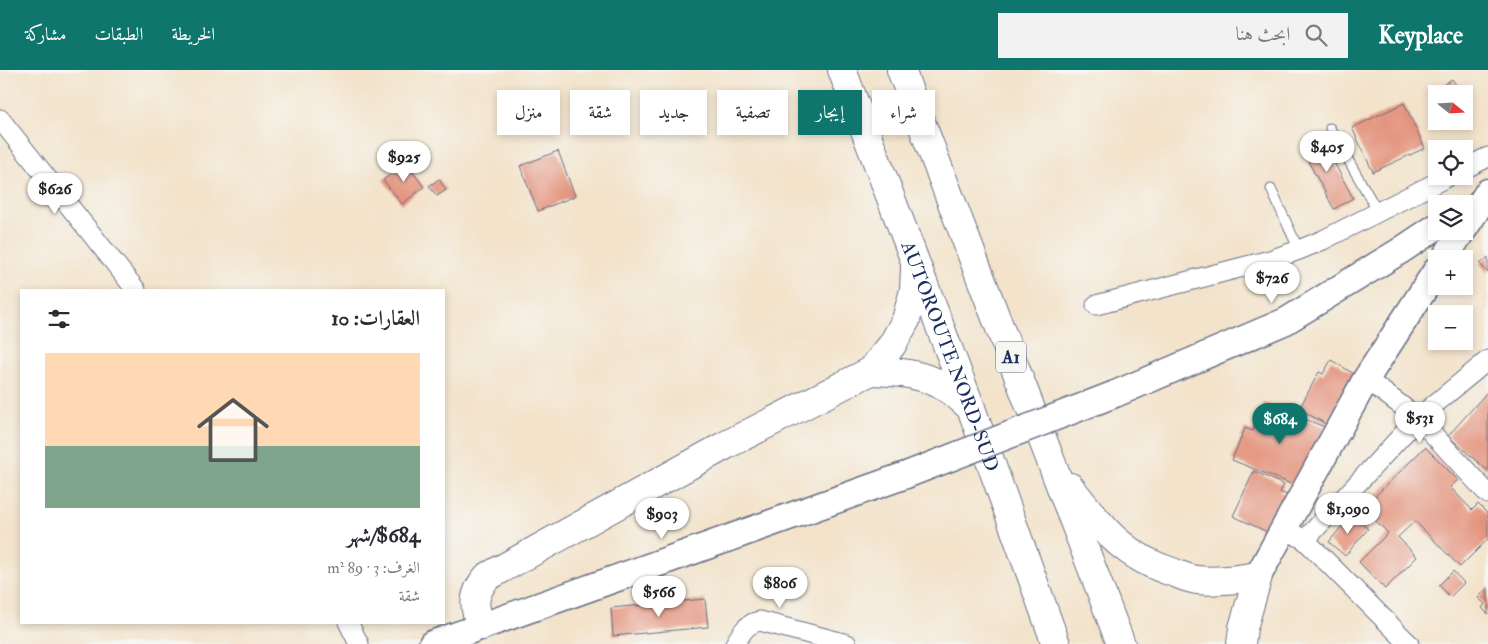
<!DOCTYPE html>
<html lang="ar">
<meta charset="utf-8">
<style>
:root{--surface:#fff;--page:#f2f2f3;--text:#2b2b33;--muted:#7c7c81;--line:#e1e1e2;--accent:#0f766e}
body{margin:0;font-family:"IM FELL Double Pica",Amiri,serif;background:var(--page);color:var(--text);direction:rtl;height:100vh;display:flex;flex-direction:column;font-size:19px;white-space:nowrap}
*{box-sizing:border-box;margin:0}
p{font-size:16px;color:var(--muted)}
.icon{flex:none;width:28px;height:28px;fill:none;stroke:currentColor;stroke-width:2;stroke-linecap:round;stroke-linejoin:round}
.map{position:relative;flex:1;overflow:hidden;direction:ltr}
.panel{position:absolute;left:20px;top:219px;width:425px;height:335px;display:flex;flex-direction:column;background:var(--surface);border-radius:0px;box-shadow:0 2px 8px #0003;direction:rtl}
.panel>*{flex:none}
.guide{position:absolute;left:460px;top:20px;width:475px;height:45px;direction:rtl;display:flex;gap:10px}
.needle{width:32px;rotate:108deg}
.fabs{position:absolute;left:1428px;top:15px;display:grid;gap:10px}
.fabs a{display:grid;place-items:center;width:45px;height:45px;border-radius:0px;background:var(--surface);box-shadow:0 2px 8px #0003;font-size:25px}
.price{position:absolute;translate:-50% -42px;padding:0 11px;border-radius:18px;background:#fff;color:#222;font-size:16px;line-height:32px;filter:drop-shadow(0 1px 2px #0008)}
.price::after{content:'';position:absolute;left:50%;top:30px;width:15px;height:11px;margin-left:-8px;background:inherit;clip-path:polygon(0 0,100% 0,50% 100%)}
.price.selected{background:var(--accent);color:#fff}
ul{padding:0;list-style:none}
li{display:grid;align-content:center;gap:10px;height:265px;padding:0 25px}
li+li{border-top:1px solid var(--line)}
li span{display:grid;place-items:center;height:155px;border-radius:0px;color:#555}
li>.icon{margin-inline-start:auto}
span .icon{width:90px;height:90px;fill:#fffc;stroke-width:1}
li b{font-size:21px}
h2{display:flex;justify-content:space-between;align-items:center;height:60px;padding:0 25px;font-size:21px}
.pill{padding:0 18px;border-radius:0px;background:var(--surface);box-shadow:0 2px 8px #0003;font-size:18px;line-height:45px}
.pill.selected{background:var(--accent);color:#fff}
header{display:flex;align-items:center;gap:30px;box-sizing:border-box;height:70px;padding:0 25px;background:var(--accent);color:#fff}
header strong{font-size:24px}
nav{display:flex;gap:28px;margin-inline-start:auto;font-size:18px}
.search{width:350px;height:45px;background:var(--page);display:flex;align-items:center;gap:12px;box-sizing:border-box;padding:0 18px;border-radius:0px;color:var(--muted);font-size:19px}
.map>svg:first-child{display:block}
.building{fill:#e3927b}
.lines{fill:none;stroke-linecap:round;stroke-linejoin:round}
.lane-casing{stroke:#676e84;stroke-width:11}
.street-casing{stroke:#676e84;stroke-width:21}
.secondary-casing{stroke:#676e84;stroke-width:29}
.highway-casing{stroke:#676e84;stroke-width:30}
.lane{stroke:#fff;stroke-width:9}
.street{stroke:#fff;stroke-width:19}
.secondary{stroke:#fff;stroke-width:26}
.highway{stroke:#fff;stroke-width:28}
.secondary-bridge-casing{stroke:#676e84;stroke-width:29;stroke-linecap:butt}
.secondary-bridge{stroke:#fff;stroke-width:26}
.labels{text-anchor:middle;stroke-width:4;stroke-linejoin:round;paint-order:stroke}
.shield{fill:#f6f6f2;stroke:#5d6b8a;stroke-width:1}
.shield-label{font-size:18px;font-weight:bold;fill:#1b2f5e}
.street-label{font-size:19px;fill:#1b2f5e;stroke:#f6f6f2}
</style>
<header>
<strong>Keyplace</strong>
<div class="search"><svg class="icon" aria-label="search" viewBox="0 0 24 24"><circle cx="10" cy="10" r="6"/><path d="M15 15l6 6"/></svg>ابحث هنا</div>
<nav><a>الخريطة</a><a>الطبقات</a><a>مشاركة</a></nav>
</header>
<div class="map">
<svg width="1488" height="574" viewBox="0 0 1488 574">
<rect width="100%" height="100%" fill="#f6f6f2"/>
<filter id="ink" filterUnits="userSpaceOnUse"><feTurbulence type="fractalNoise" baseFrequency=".02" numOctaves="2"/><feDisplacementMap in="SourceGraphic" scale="10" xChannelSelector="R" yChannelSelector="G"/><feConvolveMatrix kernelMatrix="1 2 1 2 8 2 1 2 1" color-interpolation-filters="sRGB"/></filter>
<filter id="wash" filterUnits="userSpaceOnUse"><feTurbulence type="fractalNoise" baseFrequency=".0096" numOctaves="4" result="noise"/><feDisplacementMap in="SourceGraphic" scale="20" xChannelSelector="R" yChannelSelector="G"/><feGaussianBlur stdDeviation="1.12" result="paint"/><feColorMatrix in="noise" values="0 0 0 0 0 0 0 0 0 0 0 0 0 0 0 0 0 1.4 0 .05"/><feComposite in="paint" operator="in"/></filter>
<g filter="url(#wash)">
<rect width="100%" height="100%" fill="#f3e3cb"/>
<g id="blocks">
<g class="building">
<polygon points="1452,9 1458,18 1449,24 1436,24 1436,32 1434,34 1429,25"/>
<polygon points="1404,33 1425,78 1373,102 1352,58"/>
<polygon points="1321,68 1353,128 1334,139 1301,78"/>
<polygon points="558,81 575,126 538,141 520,96"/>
<polygon points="406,93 424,117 402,134 383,110"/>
<polygon points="439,109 446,120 437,126 429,116"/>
<polygon points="1488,187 1488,203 1480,194"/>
<polygon points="1331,290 1356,305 1328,355 1299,339 1319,302 1323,304"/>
<polygon points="1488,321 1488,401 1448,366"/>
<polygon points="1264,333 1325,357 1301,418 1232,390 1245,358 1253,361"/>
<polygon points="1425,377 1458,410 1450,417 1472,440 1478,434 1488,444 1488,469 1460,497 1415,451 1398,467 1417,487 1385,519 1359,492 1388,463 1363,438"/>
<polygon points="1254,401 1284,415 1280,422 1289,426 1272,464 1233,446"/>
<polygon points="1351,445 1368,459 1345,486 1329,472"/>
<polygon points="1453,501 1464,513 1450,527 1439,515"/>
<polygon points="1488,517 1488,544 1482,538 1485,534 1478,528"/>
<polygon points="705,529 708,557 613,566 611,538"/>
</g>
</g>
</g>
<g filter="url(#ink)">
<use href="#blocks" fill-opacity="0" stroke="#676e84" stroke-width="1"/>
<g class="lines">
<defs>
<g id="lane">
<polyline points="1330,58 1378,142"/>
<polyline points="1271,119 1299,180"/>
</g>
<g id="street">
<polyline points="0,49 136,220"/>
<polyline points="1464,99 1488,87"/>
<polyline points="1096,235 1270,190 1299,180 1323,170 1449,106"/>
<polyline points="1366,309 1418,348 1488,424"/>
<polyline points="1283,458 1305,470 1418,348 1488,290"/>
<polyline points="1305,470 1409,574"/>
<polyline points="348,552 359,574"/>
<path d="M735 574C741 563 747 553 760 551L847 574"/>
</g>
<g id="secondary">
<polyline points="1464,159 1488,122"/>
<polyline points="1444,189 1462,161"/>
<polyline points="1115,324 1286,251 1400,181 1436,157"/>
<polyline points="1258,506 1366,309 1436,201"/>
<polyline points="432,574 906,405"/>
</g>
<g id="highway">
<path id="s1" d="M842 0 971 338 1056 574"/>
<polyline points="901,0 1121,574"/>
<path d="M871 301C898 302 923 303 946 318 955 323 963 331 971 338"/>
<path d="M1070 417C1102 458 1123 487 1175 503 1182 506 1189 509 1197 510 1218 512 1238 509 1258 506L1243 558 1241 574"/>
<path d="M482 556C472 537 473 523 487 507L726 375 871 301 892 275 906 250 914 220 915 197"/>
</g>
</defs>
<use href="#lane" class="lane-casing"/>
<use href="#street" class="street-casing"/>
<use href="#secondary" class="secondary-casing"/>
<use href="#highway" class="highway-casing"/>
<use href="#lane" class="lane"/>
<use href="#street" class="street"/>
<use href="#secondary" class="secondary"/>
<use href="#highway" class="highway"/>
<defs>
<polyline id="secondary-bridge" points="906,405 1115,324"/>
</defs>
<use href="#secondary-bridge" class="secondary-bridge-casing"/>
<use href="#secondary-bridge" class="secondary-bridge"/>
</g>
</g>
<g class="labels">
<rect class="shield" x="996" y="271.5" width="30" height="31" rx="4"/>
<g class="shield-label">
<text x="1011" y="293">A1</text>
</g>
<g class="street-label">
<text dy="7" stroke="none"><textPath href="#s1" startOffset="306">AUTOROUTE NORD-SUD</textPath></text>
</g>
</g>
</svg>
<div class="fabs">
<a><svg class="needle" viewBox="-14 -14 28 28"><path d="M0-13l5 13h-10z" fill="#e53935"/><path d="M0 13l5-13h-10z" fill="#7c7c81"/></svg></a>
<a><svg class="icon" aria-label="locate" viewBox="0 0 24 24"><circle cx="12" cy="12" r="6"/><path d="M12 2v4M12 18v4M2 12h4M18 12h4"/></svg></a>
<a><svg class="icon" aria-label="layers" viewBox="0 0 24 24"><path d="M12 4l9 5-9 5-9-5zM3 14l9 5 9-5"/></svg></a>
<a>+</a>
<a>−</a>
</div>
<b class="price" style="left:1327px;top:103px">$405</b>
<b class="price" style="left:404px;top:113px">$925</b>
<b class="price" style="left:55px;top:145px">$626</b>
<b class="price" style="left:1272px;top:234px">$726</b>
<b class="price" style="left:1420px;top:374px">$531</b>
<b class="price selected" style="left:1280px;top:375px">$684</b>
<b class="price" style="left:1348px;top:465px">$1,090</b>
<b class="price" style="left:662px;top:470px">$903</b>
<b class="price" style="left:780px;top:539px">$806</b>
<b class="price" style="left:659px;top:548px">$566</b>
<div class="guide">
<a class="pill">شراء</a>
<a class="pill selected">إيجار</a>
<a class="pill">تصفية</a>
<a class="pill">جديد</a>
<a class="pill">شقة</a>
<a class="pill">منزل</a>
</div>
<section class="panel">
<h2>العقارات: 10<svg class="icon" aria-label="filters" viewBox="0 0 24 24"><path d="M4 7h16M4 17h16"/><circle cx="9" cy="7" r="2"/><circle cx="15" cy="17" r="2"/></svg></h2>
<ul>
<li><span style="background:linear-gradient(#ffd9b3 60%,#7fa58c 0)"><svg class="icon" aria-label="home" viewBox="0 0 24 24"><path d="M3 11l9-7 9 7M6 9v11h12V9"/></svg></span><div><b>$684/شهر</b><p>الغرف: 3 · 89 m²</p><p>شقة</p></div></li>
</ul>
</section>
</div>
